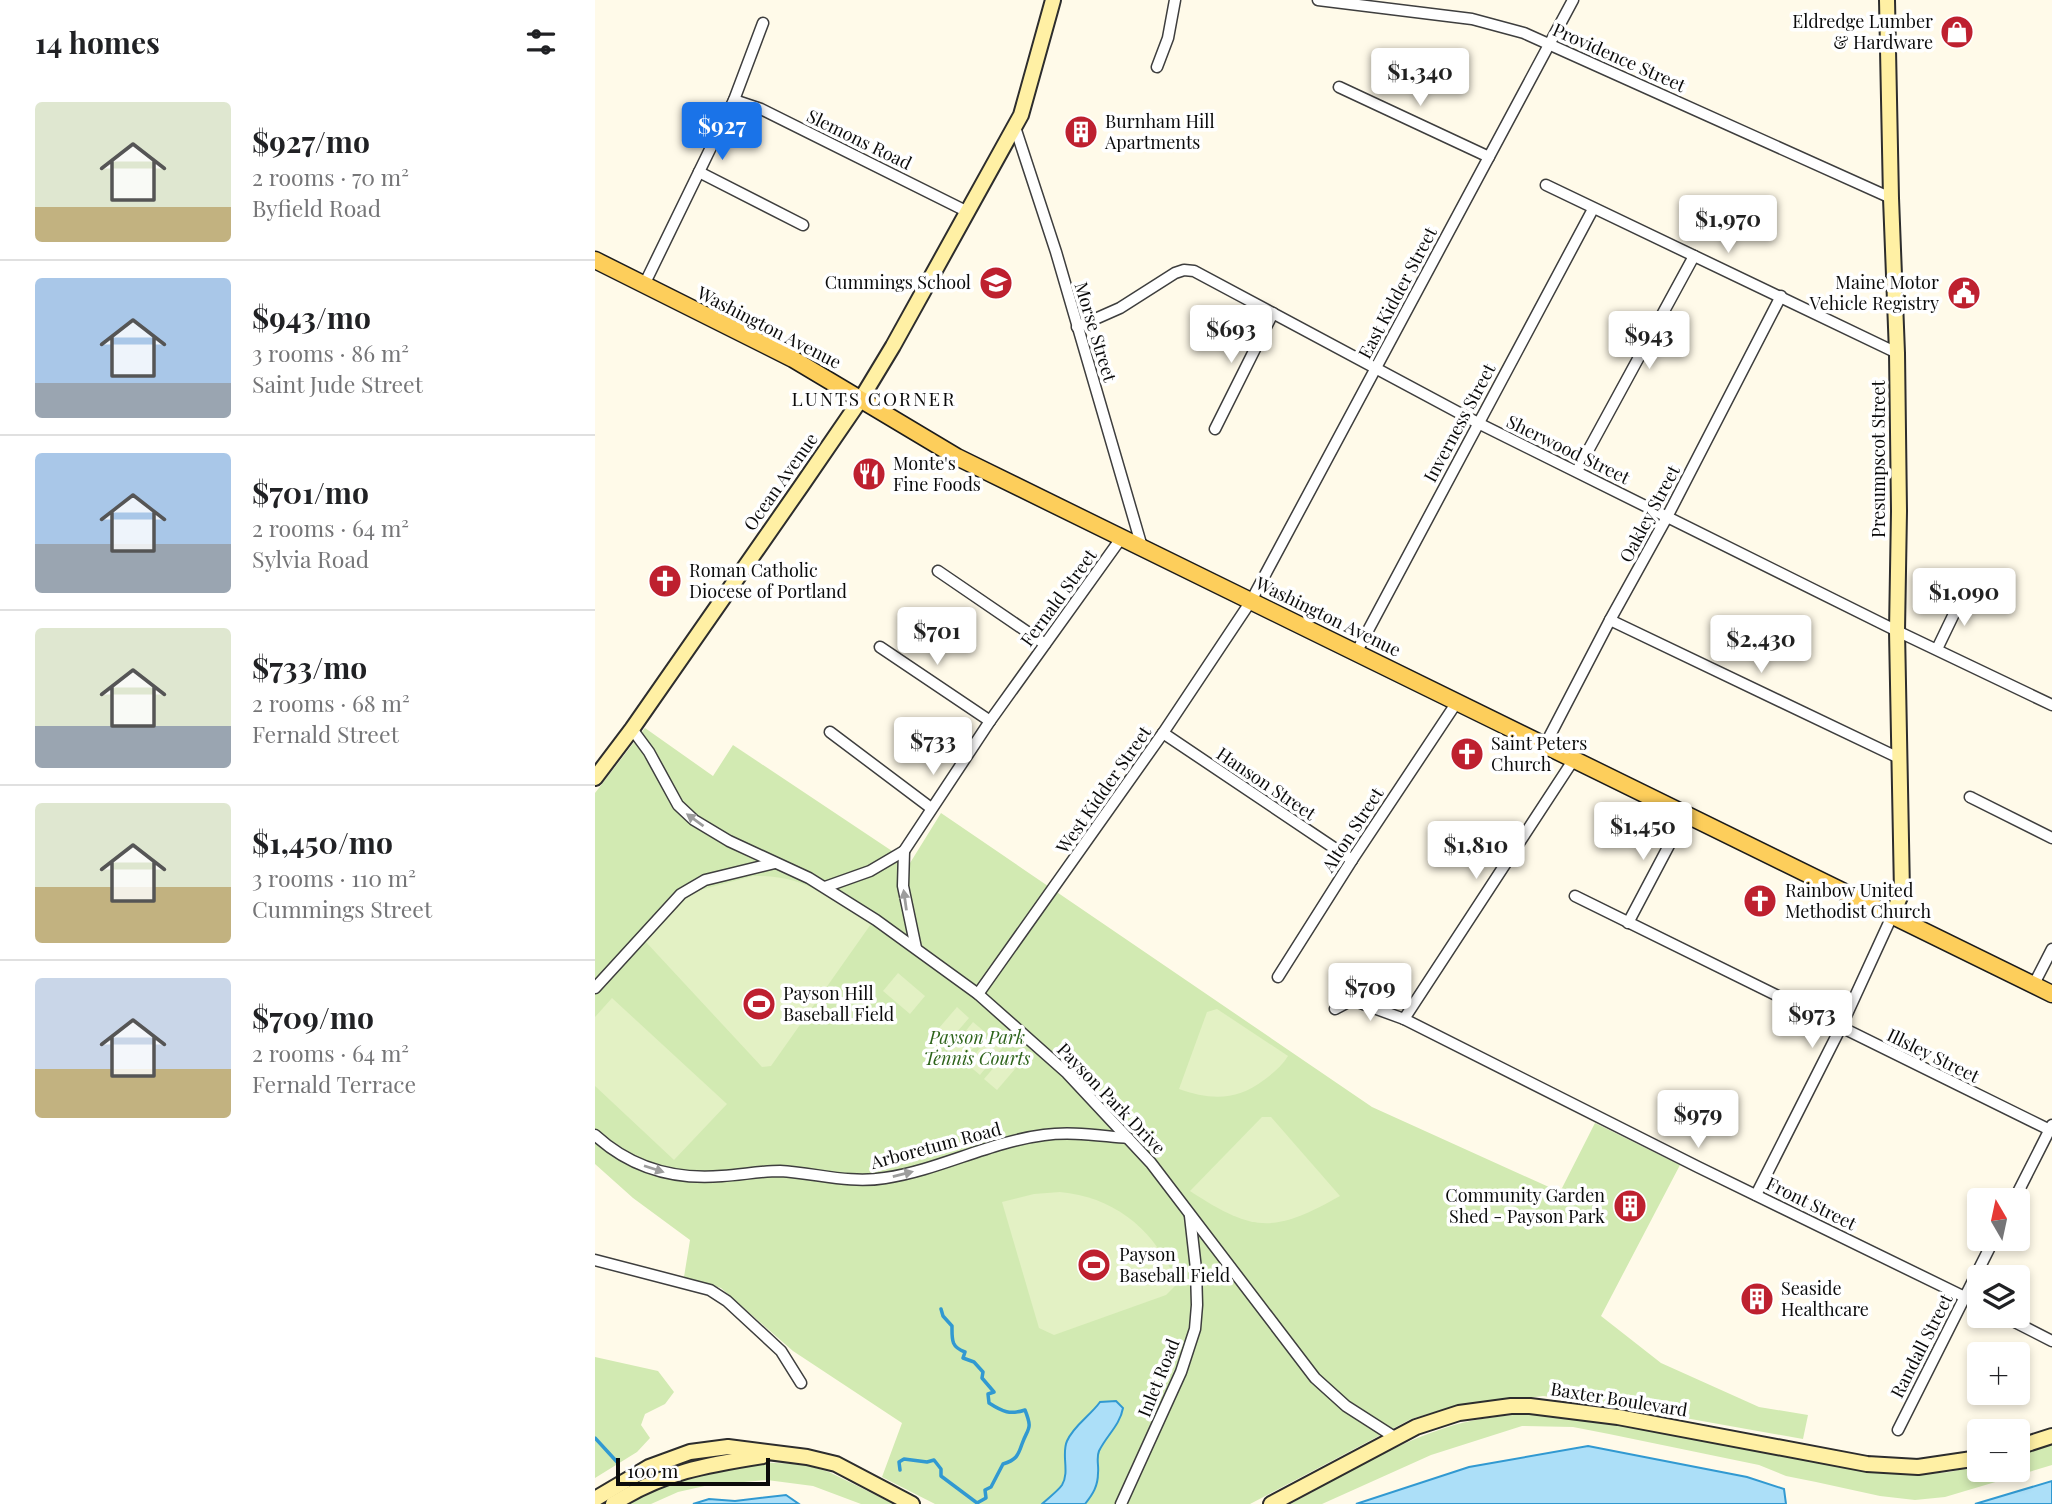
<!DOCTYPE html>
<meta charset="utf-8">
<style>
:root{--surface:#fff;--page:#f2f2f2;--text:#202124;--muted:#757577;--line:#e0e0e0;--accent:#1a73e8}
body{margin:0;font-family:"Playfair Display",serif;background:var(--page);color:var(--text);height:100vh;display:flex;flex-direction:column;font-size:26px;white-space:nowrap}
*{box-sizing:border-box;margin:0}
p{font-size:23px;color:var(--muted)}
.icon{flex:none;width:38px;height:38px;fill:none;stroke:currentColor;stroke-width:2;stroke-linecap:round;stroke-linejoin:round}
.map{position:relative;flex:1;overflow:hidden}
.details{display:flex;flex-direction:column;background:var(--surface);width:595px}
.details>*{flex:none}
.needle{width:46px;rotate:351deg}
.tools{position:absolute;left:1372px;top:1188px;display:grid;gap:14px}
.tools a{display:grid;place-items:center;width:63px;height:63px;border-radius:7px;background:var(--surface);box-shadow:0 4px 10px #0003;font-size:35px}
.scale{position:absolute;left:21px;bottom:18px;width:154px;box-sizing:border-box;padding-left:7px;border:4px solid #0b0b0b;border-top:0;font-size:19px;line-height:24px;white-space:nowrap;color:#0b0b0b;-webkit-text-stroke:5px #fff;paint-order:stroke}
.price{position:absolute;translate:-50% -60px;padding:0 16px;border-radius:7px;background:#fff;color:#222;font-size:23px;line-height:46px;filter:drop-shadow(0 2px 4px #0008)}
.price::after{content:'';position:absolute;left:50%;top:42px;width:21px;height:16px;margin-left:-10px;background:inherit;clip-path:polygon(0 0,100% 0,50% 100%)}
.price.current{background:var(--accent);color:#fff}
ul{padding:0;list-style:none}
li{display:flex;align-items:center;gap:21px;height:175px;padding:0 35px}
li+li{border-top:2px solid var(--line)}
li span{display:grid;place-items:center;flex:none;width:196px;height:140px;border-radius:7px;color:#555}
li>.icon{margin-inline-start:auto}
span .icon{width:84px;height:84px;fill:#fffc;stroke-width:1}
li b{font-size:30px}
h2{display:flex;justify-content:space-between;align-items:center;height:84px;padding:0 35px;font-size:30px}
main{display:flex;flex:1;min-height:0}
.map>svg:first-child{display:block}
.green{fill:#d2eab2}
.pitch{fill:#e3f1c4}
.water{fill:#acdff8;stroke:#3199d1;stroke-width:2}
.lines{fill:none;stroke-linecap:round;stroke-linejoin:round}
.stream{stroke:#3199d1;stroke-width:3.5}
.street-casing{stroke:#3e3e3e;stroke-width:13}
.secondary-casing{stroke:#2d2d2d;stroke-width:18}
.primary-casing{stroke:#1c1c1c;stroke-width:19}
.street{stroke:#fff;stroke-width:10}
.secondary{stroke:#fff0a4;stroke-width:14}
.primary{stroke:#fdce5b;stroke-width:16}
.oneway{fill:#9d9d9d}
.labels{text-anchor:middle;stroke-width:7;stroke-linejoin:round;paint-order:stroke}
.poi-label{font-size:18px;fill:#0b0b0b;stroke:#fff;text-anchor:start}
.street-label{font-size:18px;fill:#0b0b0b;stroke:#fff}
.park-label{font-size:18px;font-style:italic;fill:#2d631a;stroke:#fff}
.neighbourhood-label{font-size:19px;letter-spacing:2px;fill:#0b0b0b;stroke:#fff}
</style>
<main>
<section class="details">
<h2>14 homes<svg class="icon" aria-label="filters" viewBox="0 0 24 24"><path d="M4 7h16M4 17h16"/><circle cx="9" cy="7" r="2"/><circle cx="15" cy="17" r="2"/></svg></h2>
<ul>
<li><span style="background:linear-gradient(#dfe7d0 75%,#c2b280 0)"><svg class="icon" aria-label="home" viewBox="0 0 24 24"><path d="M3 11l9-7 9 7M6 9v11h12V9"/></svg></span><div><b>$927/mo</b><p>2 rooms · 70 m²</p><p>Byfield Road</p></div></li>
<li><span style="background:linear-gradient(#a9c7e8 75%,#9aa5b1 0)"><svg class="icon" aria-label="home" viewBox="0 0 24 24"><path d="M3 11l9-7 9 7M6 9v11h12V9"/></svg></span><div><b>$943/mo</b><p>3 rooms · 86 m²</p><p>Saint Jude Street</p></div></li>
<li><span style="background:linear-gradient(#a9c7e8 65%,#9aa5b1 0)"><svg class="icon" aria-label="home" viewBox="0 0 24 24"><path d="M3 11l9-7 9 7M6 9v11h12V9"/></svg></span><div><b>$701/mo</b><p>2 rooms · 64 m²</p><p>Sylvia Road</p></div></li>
<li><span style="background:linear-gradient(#dfe7d0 70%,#9aa5b1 0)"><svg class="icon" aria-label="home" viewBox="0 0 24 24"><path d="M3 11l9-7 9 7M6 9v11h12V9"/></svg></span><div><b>$733/mo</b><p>2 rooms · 68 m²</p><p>Fernald Street</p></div></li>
<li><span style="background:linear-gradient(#dfe7d0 60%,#c2b280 0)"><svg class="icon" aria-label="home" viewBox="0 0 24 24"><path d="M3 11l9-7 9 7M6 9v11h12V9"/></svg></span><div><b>$1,450/mo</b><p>3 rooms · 110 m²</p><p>Cummings Street</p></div></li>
<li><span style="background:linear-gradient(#c9d6e8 65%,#c2b280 0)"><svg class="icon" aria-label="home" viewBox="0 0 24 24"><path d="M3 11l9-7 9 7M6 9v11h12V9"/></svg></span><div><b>$709/mo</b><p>2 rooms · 64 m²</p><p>Fernald Terrace</p></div></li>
</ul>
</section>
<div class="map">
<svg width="1457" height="1504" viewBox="0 0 1457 1504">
<rect width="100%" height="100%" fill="#fffae9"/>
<g class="green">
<polygon points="50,728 118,776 138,745 315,863 346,813 777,1107 965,1192 1000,1123 1085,1165 1006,1316 1066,1363 1164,1407 1213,1415 1208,1439 1012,1404 948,1396 853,1408 816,1419 655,1504 340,1504 287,1477 307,1423 198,1351 126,1288 89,1277 95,1240 38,1198 0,1164 0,793"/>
<polygon points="0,1357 63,1371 79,1392 70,1404 50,1414 46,1425 55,1438 42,1452 0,1478"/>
<path d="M944 1413 1028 1424 1276 1472 1320 1475 1355 1472 1384 1465V1470H1423V1455L1457 1445V1465L1350 1497 1320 1500 1285 1496 1221 1482 1191 1476 1164 1465 1014 1434 978 1427 927 1426 836 1455 727 1504H695C748 1476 801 1442 859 1425 887 1417 915 1415 944 1413Z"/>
<polygon points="149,1462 207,1464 234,1472 299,1504 266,1504 218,1486 172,1480 114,1485 83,1492 56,1504 20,1504 45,1490"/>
</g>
<g class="pitch">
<path d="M158 876C210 875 235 897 276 924L176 1066 167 1067 50 941 91 898 105 890Z"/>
<polygon points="303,973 330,996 315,1014 288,991"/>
<polygon points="17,998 132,1104 79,1160 0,1086 0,1017"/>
<polygon points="362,1007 374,1018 350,1046 338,1035"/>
<path d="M622 1009 693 1056C687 1066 678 1073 669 1080 642 1101 615 1100 584 1089L612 1012Z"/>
<polygon points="378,1022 391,1033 367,1061 355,1050"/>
<polygon points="395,1036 408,1047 385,1075 372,1064"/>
<polygon points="413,1051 426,1062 402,1090 389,1079"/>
<path d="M667 1117H676L745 1196C679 1233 659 1233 595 1191Z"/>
<path d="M465 1192C521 1197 562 1232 582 1284L571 1295 459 1335 444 1328 407 1202 439 1194Z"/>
</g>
<g class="water">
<path d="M521 1401 528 1408C525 1425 512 1435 504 1451 501 1458 504 1466 503 1473 503 1486 498 1494 490 1504H447C452 1499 463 1491 467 1485 475 1472 466 1454 472 1441 479 1425 495 1416 505 1402Z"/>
<polygon points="993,1446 1152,1477 1189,1489 1191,1504 761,1504 874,1467"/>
<polygon points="1457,1481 1457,1504 1380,1504"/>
<polygon points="191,1495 204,1504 98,1504 114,1499 140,1501"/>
</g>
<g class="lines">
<g class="stream">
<polyline points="0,1438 23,1463"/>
<path d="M305 1470 304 1462 309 1459 332 1462 339 1460 346 1469V1476L382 1503 391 1498 390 1490 396 1487 408 1464C421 1460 423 1456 427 1444 433 1427 438 1430 430 1410 415 1415 408 1412 394 1403L393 1394 399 1392 387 1378 388 1372 379 1362 368 1358 370 1352C356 1347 357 1340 357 1326L348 1316 346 1309"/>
</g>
<defs>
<g id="street">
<polyline points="723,0 877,19 929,33 1296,198"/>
<polyline points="562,67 573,38 580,0"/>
<polyline points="744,87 894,157"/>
<polyline points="139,100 166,109 373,212"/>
<polyline points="420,127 461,252 547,547"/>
<polyline points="104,172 208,225"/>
<polyline points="951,185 1302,353"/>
<polyline points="49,285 139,100 168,23"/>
<polyline points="482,327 525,308 580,273 589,270 599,271 883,423 1302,631 1457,705"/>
<polyline points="620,429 678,313"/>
<polyline points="982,471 1099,256"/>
<polyline points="343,571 450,644"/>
<polyline points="1015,620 1304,758"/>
<polyline points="285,647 395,721"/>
<polyline points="1342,649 1369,593"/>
<polyline points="761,653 998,209"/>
<polyline points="37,729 54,752 83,805 99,820 134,841 214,878 281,920 383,994 472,1073 556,1163 720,1378 751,1406 801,1438"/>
<polyline points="235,732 336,808"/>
<polyline points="568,733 757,860"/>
<polyline points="950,745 1015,620 1072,517 1186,296"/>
<polyline points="1375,797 1457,838"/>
<polyline points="309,851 308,886 321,948"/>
<polyline points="230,887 275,871 309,851 395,721 527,537"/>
<polyline points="980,896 1457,1131"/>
<polyline points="1033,923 1090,815"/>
<polyline points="683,977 757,860 862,702"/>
<polyline points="1439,984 1457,949"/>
<polyline points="0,988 86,894 110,880 180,863"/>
<polyline points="383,994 568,733 656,601 978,0"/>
<polyline points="740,1009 757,1000 809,1019 1103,1167 1384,1304"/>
<polyline points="809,1019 979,759"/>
<path d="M0 1135C36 1168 79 1180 127 1176 146 1175 165 1171 185 1171 221 1173 254 1184 290 1178 344 1170 394 1142 449 1135 477 1131 505 1136 533 1138"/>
<polyline points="1161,1195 1246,1027 1297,916"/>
<polyline points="1419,1200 1457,1125"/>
<polyline points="0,1260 115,1290 132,1301 186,1351 206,1383"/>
<polyline points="1408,1316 1457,1341"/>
<polyline points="1303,1430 1399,1239"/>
<polyline points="526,1504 586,1372 600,1329 602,1305 601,1269 595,1216"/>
</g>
<g id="secondary">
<polyline points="1292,0 1296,198 1302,353 1304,511 1302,631 1307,892 1297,916"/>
<polyline points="0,778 37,729 207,485 266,399 298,346 426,115 458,0"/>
<polyline points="1423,1447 1457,1436"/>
<polyline points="0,1499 54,1467 95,1452 133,1447 212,1457 241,1464 317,1504"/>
<path d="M18 1504C68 1472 111 1465 168 1456"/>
<polyline points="676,1504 821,1427 864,1413 916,1406 935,1406 1023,1417 1272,1464 1323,1467 1384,1458"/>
</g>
<polyline id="primary" points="0,260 198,359 362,457 1457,994"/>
</defs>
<use href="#street" class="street-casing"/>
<use href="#secondary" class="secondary-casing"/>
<use href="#primary" class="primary-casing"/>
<use href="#street" class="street"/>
<use href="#secondary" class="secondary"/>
<use href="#primary" class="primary"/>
</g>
<defs><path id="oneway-solid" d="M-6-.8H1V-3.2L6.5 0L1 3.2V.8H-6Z" transform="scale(1.75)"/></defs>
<g class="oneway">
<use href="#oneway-solid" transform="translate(100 820) rotate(-144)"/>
<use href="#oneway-solid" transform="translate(310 900) rotate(-98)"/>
<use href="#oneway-solid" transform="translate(59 1169) rotate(18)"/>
<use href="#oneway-solid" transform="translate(308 1174) rotate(-14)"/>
</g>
<defs>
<symbol id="shop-disc" viewBox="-11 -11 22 22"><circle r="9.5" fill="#be202f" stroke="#fff"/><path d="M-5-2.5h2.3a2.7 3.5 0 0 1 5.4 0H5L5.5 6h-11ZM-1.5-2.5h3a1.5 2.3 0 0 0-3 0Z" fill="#fff"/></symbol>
<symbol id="building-disc" viewBox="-11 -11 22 22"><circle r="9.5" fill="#be202f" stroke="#fff"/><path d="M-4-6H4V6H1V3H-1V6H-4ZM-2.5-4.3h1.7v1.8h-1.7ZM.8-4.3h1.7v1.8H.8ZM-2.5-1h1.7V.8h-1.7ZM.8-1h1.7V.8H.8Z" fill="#fff"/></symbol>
<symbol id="school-disc" viewBox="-11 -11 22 22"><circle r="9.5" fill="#be202f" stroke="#fff"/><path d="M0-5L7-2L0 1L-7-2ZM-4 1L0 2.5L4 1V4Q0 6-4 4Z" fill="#fff"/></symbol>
<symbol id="civic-disc" viewBox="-11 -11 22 22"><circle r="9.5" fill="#be202f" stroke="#fff"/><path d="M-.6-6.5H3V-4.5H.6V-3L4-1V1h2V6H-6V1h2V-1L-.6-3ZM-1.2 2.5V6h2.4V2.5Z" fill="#fff"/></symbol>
<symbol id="restaurant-disc" viewBox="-11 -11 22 22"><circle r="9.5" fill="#be202f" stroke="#fff"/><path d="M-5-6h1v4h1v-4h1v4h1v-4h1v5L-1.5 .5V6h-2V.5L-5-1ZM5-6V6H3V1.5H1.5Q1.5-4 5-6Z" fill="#fff"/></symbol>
<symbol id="church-disc" viewBox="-11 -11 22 22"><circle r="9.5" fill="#be202f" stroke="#fff"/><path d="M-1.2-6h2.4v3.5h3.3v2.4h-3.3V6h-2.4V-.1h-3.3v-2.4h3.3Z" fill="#fff"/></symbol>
<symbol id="stadium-disc" viewBox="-11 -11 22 22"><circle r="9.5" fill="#be202f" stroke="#fff"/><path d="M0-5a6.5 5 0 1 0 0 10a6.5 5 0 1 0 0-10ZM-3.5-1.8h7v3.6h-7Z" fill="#fff"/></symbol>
</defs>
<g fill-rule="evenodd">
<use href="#shop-disc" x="1343" y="13" width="38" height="38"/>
<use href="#building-disc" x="467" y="113" width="38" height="38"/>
<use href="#school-disc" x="382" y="264" width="38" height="38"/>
<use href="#civic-disc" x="1350" y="274" width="38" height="38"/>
<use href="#restaurant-disc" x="255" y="455" width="38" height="38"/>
<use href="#church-disc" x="51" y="562" width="38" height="38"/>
<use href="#church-disc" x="853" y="735" width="38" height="38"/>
<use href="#church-disc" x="1146" y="882" width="38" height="38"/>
<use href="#stadium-disc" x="145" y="985" width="38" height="38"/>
<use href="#building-disc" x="1016" y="1187" width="38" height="38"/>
<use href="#stadium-disc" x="480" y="1246" width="38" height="38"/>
<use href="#building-disc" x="1143" y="1280" width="38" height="38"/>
</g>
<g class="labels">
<g class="poi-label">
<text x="1338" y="28" text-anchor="end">Eldredge Lumber<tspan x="1338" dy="21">&amp; Hardware</tspan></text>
<text x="510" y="128">Burnham Hill<tspan x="510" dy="21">Apartments</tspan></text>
<text x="376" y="289" text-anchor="end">Cummings School</text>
<text x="1344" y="289" text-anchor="end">Maine Motor<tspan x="1344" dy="21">Vehicle Registry</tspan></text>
<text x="298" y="470">Monte's<tspan x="298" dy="21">Fine Foods</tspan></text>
<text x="94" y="577">Roman Catholic<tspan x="94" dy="21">Diocese of Portland</tspan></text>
<text x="896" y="750">Saint Peters<tspan x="896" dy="21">Church</tspan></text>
<text x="1190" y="897">Rainbow United<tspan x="1190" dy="21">Methodist Church</tspan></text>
<text x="188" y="1000">Payson Hill<tspan x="188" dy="21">Baseball Field</tspan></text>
<text x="1010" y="1202" text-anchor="end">Community Garden<tspan x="1010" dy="21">Shed - Payson Park</tspan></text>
<text x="524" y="1261">Payson<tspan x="524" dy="21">Baseball Field</tspan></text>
<text x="1186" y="1295">Seaside<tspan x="1186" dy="21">Healthcare</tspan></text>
</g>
<g class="street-label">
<text transform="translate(1024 58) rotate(24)" y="6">Providence Street</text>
<text transform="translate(264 140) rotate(26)" y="6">Slemons Road</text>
<text transform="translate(803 293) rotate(-62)" y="6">East Kidder Street</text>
<text transform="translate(174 328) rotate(27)" y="6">Washington Avenue</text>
<text transform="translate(500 332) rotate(73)" y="6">Morse Street</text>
<text transform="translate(865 423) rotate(-62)" y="6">Inverness Street</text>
<text transform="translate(973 450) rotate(26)" y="6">Sherwood Street</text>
<text transform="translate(1284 459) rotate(-90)" y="6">Presumpscot Street</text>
<text transform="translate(186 482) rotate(-55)" y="6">Ocean Avenue</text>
<text transform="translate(1055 514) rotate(-62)" y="6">Oakley Street</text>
<text transform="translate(464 598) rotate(-54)" y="6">Fernald Street</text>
<text transform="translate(733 617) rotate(26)" y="6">Washington Avenue</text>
<text transform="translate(671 784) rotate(34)" y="6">Hanson Street</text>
<text transform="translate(509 790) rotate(-55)" y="6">West Kidder Street</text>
<text transform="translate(758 830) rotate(-57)" y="6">Alton Street</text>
<text transform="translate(1338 1056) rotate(26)" y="6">Illsley Street</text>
<text transform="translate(516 1099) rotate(46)" y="6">Payson Park Drive</text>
<text transform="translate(341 1146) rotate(-15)" y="6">Arboretum Road</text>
<text transform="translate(1216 1204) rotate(26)" y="6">Front Street</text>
<text transform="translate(1327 1346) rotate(-63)" y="6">Randall Street</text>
<text transform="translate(564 1378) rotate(-68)" y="6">Inlet Road</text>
<text transform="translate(1024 1400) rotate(9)" y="6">Baxter Boulevard</text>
</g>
<g class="park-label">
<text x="382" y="1044">Payson Park<tspan x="382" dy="21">Tennis Courts</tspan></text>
</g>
<g class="neighbourhood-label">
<text x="279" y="406">LUNTS CORNER</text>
</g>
</g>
</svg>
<div class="tools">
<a><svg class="needle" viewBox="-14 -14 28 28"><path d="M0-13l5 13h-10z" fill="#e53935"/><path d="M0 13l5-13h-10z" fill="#757577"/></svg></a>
<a><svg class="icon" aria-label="layers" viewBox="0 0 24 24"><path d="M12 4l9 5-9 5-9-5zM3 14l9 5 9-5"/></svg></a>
<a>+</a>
<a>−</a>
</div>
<div class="scale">100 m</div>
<b class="price" style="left:825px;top:108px">$1,340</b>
<b class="price current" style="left:127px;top:162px">$927</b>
<b class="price" style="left:1133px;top:255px">$1,970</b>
<b class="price" style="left:636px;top:365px">$693</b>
<b class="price" style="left:1054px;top:371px">$943</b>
<b class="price" style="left:1369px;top:628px">$1,090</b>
<b class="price" style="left:342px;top:667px">$701</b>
<b class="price" style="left:1166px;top:675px">$2,430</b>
<b class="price" style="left:338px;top:777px">$733</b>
<b class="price" style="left:1048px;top:862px">$1,450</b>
<b class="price" style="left:881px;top:881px">$1,810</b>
<b class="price" style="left:775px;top:1023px">$709</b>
<b class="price" style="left:1217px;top:1050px">$973</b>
<b class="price" style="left:1103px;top:1150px">$979</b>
</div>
</main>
